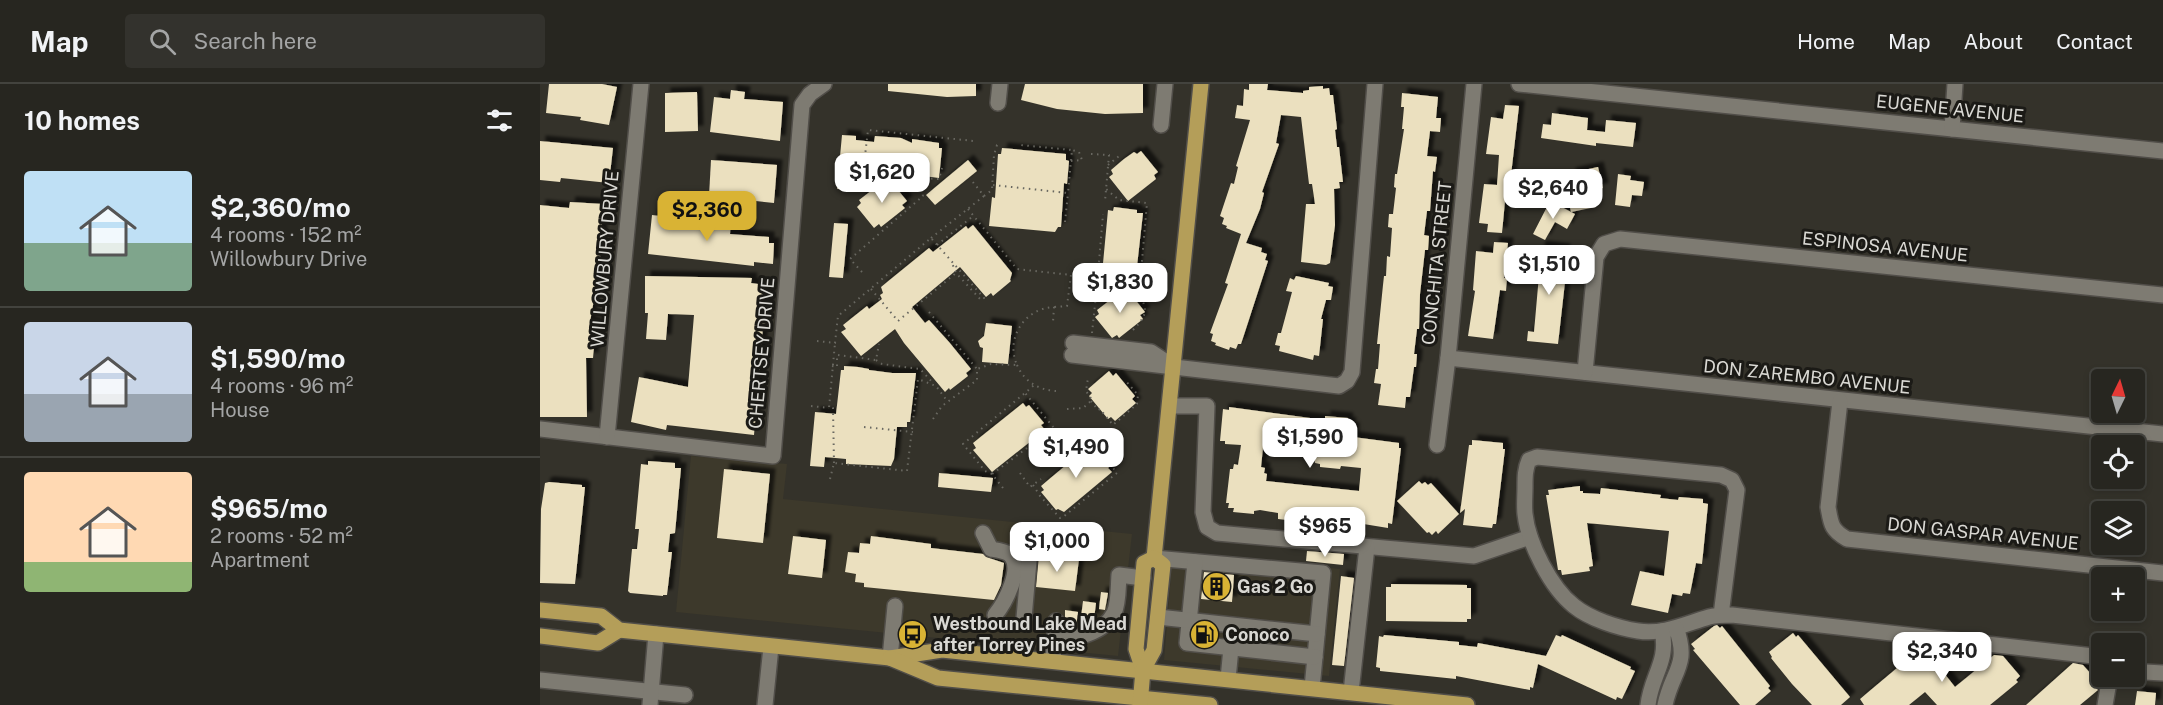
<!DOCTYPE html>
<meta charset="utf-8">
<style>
:root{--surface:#272620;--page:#33322d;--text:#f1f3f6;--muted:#a4a5a5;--line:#43433e;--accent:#d9b334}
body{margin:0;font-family:"Public Sans",sans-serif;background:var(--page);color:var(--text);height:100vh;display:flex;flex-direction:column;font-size:22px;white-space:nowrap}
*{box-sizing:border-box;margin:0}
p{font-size:20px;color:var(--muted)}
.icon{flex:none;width:33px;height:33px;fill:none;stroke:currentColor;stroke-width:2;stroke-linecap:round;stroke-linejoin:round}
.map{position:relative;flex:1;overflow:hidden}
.drawer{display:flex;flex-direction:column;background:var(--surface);width:540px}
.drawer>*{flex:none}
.needle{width:39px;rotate:5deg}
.tools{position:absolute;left:1551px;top:285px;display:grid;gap:12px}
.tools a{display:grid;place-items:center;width:54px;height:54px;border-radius:6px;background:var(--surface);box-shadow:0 3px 9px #0003,0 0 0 2px var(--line);font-size:30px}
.price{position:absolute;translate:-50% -51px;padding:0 14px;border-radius:12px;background:#fff;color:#222;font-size:20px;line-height:39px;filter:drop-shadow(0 2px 3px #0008)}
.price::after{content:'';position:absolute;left:50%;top:36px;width:18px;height:14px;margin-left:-9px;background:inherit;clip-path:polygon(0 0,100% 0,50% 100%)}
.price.on{background:var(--accent);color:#111}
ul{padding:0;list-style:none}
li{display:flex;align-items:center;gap:18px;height:150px;padding:0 24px}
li+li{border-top:2px solid var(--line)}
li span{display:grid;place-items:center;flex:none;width:168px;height:120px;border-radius:6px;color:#555}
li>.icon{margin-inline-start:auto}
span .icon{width:72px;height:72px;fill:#fffc;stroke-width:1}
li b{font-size:26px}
h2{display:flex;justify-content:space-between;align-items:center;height:72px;padding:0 24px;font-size:26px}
header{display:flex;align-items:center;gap:36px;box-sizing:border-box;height:84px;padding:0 30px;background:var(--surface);border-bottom:2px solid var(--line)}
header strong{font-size:28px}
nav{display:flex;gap:33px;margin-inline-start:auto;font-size:21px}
.search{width:420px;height:54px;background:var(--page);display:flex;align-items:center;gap:15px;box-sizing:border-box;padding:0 21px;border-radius:6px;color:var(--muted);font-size:22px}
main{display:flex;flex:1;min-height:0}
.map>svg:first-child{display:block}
.built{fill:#3d392b}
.building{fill:#ebe0bf;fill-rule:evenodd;filter:url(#shadow)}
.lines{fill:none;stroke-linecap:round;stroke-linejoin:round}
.minor-casing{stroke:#514e49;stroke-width:18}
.major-casing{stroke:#514e49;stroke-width:18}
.path{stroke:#696861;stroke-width:2;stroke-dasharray:1.5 4.5;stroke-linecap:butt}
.minor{stroke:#7e7b72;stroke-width:15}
.major{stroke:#b49e59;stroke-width:15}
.labels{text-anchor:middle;stroke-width:6;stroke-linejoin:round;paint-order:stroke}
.street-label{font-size:18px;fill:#d9d8d3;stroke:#1b1a16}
.poi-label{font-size:18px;font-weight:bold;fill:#d9d8d3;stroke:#1b1a16;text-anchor:start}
</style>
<header>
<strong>Map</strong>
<div class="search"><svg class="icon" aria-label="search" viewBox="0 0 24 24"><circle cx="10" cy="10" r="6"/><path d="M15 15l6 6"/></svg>Search here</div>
<nav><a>Home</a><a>Map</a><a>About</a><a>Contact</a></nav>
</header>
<main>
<section class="drawer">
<h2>10 homes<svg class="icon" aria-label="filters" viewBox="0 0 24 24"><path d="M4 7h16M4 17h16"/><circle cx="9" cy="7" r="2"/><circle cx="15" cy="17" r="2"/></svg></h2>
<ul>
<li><span style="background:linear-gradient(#bfe0f5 60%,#7fa58c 0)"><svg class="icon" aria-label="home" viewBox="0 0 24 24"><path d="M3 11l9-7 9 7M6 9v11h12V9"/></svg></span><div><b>$2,360/mo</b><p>4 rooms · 152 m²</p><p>Willowbury Drive</p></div></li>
<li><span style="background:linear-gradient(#c9d6e8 60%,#9aa5b1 0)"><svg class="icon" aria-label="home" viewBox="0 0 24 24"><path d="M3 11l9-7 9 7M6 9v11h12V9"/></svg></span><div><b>$1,590/mo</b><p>4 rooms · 96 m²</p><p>House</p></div></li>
<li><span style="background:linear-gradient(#ffd9b3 75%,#8fb573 0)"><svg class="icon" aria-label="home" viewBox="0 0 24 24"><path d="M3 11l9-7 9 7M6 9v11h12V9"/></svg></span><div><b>$965/mo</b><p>2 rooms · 52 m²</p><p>Apartment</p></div></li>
</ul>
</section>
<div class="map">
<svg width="1623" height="621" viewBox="0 0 1623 621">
<defs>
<filter id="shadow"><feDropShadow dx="5.5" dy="-5.5" stdDeviation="1.5" flood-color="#0009"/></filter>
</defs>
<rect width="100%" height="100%" fill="#34322a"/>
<g class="built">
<polygon points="151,372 247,380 243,415 592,450 578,572 136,528"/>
<polygon points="633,467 800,485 789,592 624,576"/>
</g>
<g class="building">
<polygon points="9,0 62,0 77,3 69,41 40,36 41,33 6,29"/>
<polygon points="348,0 436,0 436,12 407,13 348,7"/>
<polygon points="485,0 603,0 603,29 565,30 517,25 481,16"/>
<polygon points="709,0 728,0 727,6 763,9 763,7 769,6 769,3 783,2 783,5 789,4 790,11 793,11 797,45 795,46 797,63 799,63 803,98 799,98 800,104 794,105 795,141 790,179 786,181 761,178 766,120 775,120 772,100 769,100 761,33 741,31 736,59 739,60 722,108 724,109 720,125 706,159 722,164 721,168 727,170 725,176 728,177 701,260 698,260 696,265 690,263 689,266 675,261 676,259 671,257 673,250 670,249 688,200 685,199 701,150 686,144 687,142 682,140 684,134 680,132 691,99 694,100 698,83 696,82 710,36 695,34 697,21 703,22 704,5 709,6"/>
<polygon points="191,6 205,8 204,15 243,18 240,57 170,48 174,13 190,15"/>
<polygon points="157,8 158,47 125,48 125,9"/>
<polygon points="862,9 898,13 896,34 901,34 900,48 890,47 887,72 897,73 895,88 893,87 890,127 887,127 884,151 889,152 888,166 885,166 880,210 879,245 877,245 874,270 877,270 876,283 874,283 870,313 866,313 865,324 838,321 841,300 834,299 836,285 838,285 840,260 837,260 843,201 844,192 846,192 847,172 850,173 852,144 848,143 849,130 853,130 856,104 854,103 855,90 857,90 864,45 862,45 864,23 861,23"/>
<polygon points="965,21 979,22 971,91 971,105 976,106 975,118 965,117 962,149 947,148 948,140 939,139 944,100 957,101 959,71 946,70 951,33 963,35"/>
<polygon points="1012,29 1048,34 1047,46 1065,48 1066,36 1096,39 1093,63 1056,59 1056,62 1001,54 1003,40 1011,41"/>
<polygon points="302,51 316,52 316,56 334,58 335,52 361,54 372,59 372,55 399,59 399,64 402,64 399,94 313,83 311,84 313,87 311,106 297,105"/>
<polygon points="0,57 73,64 69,99 21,94 20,98 0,96"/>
<polygon points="462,64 526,70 526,76 529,77 527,100 524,99 521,143 518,143 515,148 449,142 452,113 455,114 458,70 461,70"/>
<polygon points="601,67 618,88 614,91 616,95 588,117 569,93 573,90 571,86 584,75 594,68 597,70"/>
<polygon points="171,76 237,81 234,119 169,112"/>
<polygon points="428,76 437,87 395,121 386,111"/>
<polygon points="1058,83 1063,104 1052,107 1056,123 1031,128 1024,97 1031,96 1030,89"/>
<polygon points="1078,90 1091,92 1090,96 1104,98 1102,112 1092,111 1090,123 1075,121"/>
<polygon points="348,94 367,117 362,121 365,124 341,143 339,140 334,144 317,123 321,119 319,116"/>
<polygon points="1010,117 1035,130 1027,145 1015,138 1005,156 993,150"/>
<polygon points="30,118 63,120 60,182 50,238 56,239 53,274 46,274 47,333 0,333 0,121 29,124"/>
<polygon points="574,123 597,126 597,129 603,129 596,191 593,194 590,194 589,196 567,195 567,191 562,190 568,126 573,127"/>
<polygon points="112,131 178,139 179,136 191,137 190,150 229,153 229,159 234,159 233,180 214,178 214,182 108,170"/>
<polygon points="294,139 308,140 303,194 289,193"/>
<polygon points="433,141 472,189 470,196 471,197 453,212 451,209 446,213 420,183 372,223 385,239 389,236 409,258 431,285 426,289 428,292 410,306 409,304 405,308 364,259 355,245 321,272 301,248 306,245 303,241 327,222 329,225 342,215 340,211 343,209 341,203 389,164 393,168 426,142 428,145"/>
<polygon points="954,158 968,159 964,194 967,194 966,207 960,206 953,255 928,252 935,207 933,206 936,167 953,169"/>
<polygon points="1000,162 1025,165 1021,198 1025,198 1018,260 987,257 988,247 994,248 999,191 996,190"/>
<polygon points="105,192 212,194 211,199 231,202 225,243 223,243 214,351 127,341 126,346 91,338 99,293 148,303 154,231 128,230 126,256 106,255 108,229 105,229"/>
<polygon points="756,192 789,199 788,202 793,203 791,216 786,216 781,235 783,235 779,272 774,271 773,276 739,267 740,262 735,261 738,249 741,249 752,208 746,207 750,194 754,196"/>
<polygon points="586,204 605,228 600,231 603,235 579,254 577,251 572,254 555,233 559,230 557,226"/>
<polygon points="446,239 472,242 468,280 442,278 443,264 440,263 438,257 444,252"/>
<polygon points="304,282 318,283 329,285 329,286 352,289 376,289 370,338 367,338 367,343 357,343 354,375 351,382 306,380 306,375 285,373 284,383 270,382 275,328 296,330 301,286 304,286"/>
<polygon points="569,287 573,292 576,289 595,312 592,315 596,319 575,337 571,333 568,335 549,312 552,309 548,305"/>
<polygon points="483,319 486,323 489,321 504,339 501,341 505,346 452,388 433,366 436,364 433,359"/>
<path d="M689 323 785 336V332L808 334 807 338 811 339 810 344H814L813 353 859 359V364H861L852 440 848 439V444L799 436 798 442 738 435V429L720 426 714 427V430L693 428 694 424H688L689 419H686L690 385H693L694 380 698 381 701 361 685 360V357H680L683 325 689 326ZM723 364 773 369 775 379 780 380V383L800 385 801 382 821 384 819 407 726 397 727 390 724 389 725 384 721 383Z"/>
<polygon points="932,356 963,359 963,365 965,365 956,440 953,440 952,444 923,441 925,425 920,429 929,361 932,361"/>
<polygon points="550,361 554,365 557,363 571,381 568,384 572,388 524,428 518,425 516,426 501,408 504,406 501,402"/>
<polygon points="108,377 135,379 135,384 141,384 135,449 130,450 128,468 132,468 127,511 123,511 123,512 90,509 88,507 92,465 97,465 99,445 95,445 101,380 108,381"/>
<polygon points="184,385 230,390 223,459 177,454"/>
<polygon points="399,389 453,394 451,408 398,403"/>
<polygon points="879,397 882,400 885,398 888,401 891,399 919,430 898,450 896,447 892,451 889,448 887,449 857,417"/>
<polygon points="9,398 42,401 42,403 45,403 35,500 0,499 1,425 5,399"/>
<polygon points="1040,402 1040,407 1043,407 1043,409 1060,410 1061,404 1121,411 1120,414 1138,416 1139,413 1163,415 1163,419 1168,420 1162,480 1156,479 1150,510 1143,509 1142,512 1132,510 1128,529 1091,521 1100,487 1124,492 1129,447 1047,439 1053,482 1049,483 1050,487 1022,491 1021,486 1018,486 1006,411 1009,411 1008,406"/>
<polygon points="253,452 286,456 282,494 248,490"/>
<polygon points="331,452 391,460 391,464 443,470 446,473 464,479 461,501 454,516 324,503 324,499 315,498 316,490 305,488 308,468 319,469 320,459 330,460"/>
<polygon points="767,467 804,470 803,481 766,477"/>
<polygon points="499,471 539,475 535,507 496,503"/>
<polygon points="664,488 694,491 692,518 661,515"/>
<polygon points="801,492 814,494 804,582 792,581"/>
<polygon points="851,500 927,501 927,504 931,504 931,535 927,535 927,538 846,537 846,503 851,503"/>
<polygon points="561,508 568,509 565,526 559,525"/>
<polygon points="543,517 556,519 554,535 541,534"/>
<polygon points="525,526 538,528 536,543 525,544"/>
<polygon points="1177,541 1180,544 1182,542 1230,602 1228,604 1231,607 1215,621 1200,621 1153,566 1155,565 1151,560 1174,542"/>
<polygon points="1253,549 1256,553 1258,551 1310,613 1301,621 1272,621 1252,600 1231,574 1232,573 1229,568"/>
<polygon points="844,551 919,558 919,561 937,563 938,559 1006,572 1016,551 1021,553 1022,551 1091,583 1090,585 1095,587 1082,615 1077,613 1076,616 998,580 993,604 990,603 990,606 916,592 916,595 840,587 840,584 836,583 839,552 843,553"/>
<polygon points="1382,563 1383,565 1389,563 1408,585 1404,589 1415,603 1454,571 1463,572 1480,592 1476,596 1478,598 1450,621 1397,621 1385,608 1369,621 1324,621 1320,615"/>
<polygon points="1533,579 1543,581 1559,599 1556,604 1558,606 1540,621 1486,621"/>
<polygon points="1597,607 1616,609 1615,621 1595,621"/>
</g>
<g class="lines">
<defs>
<g id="minor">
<polyline points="979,0 1623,67"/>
<polyline points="458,19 460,0"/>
<polyline points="621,41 625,0"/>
<polyline points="1412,45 1415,0"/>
<polyline points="532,271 634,283 611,268 533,259"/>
<polyline points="908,274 1623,350"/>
<polyline points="634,283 799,302 807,297 812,288 835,0"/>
<polyline points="1045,288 1056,173 1064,160 1080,155 1623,211"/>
<path d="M1300 317 1288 423C1291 440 1291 446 1307 455L1623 489"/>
<polyline points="630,322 667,322 663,428 667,443 677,449 934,472 990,453"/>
<polyline points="0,345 233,372 262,21 270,10 284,0"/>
<polyline points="67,353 101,0"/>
<polyline points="897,361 908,274 934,0"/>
<path d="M443 449 451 465C457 466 465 467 469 470 485 483 464 520 455 531"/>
<polyline points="614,474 783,489 772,604"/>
<polyline points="655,478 647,559 775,573"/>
<path d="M1181 531 1197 406 1192 396 1181 391 997 373 989 376C985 385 985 393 985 403 985 412 984 421 985 430 988 459 1011 504 1034 522 1050 535 1078 544 1098 547 1123 551 1145 540 1169 533 1176 531 1184 531 1192 531L1562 573"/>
<polyline points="618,533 777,550"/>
<polyline points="484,534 491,454"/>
<path d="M515 553C534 557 564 549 574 529 579 519 578 502 579 491L603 494"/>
<polyline points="350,574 355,522"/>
<polyline points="513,577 516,537"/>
<polyline points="1605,588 1623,589"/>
<polyline points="688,595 691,564"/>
<polyline points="0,596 145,611"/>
<polyline points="811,608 827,463"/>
<polyline points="110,621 116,550"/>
<polyline points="225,621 231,563"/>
<path d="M1108 621C1111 592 1129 577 1122 547"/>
<path d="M1125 621C1132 587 1150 581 1136 544"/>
<polyline points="1565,621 1570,592"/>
</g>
<g id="major">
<polyline points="614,474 661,0"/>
<polyline points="0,526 61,532 79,546 350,574 402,566 927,621"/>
<polyline points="0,552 58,559 79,546"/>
<polyline points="350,574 398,594 670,621"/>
<polyline points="603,586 596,565 604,479 614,474"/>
<polyline points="600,621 603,586 614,566 623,481 614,474"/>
</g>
</defs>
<use href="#minor" class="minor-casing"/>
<use href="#major" class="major-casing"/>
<g class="path">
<polyline points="551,70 569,71 565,117"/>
<polyline points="531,77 542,76 539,68 532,66"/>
<polyline points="568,81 579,72"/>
<polyline points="323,89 325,98 334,108"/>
<polyline points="379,94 399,95 402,84"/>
<polyline points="453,101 528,109 532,66 480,61"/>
<polyline points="444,112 452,106 454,71 457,61 461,59"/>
<polyline points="428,125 477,185 531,191 527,222 514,223"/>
<polyline points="525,138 528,109"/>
<polyline points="391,154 444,112 432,97"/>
<polyline points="397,161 432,133"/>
<polyline points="322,188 310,175 383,112 379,94 323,89 328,46 434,57"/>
<polyline points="557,202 563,130"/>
<polyline points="331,205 358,237 416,189"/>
<polyline points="389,228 437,285"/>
<path d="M593 246C612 227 605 222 594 200"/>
<polyline points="552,249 557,202 568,197 600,200 607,119 579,116 566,105"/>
<polyline points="277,257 295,259 298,232 391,154 444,214 441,216 416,189 412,179"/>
<polyline points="298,271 336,276 339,260"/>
<polyline points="336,276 342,280 380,285 394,300"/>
<path d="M477 281C484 297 498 306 516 307"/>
<polyline points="292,282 297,283 297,271"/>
<polyline points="551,317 558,326 560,325 573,341 597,320 598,311 585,296"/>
<polyline points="271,322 289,324"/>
<polyline points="527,325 543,324 552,316 546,307 548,294"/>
<path d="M393 335 402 322 437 296V285L451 280 477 281C465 254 485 224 514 223L513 238"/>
<polyline points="324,343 373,348"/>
<polyline points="294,379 293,324 289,324 295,259"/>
<polyline points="480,389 490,403 501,395"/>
<polyline points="452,390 445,387 423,360 485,309"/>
<polyline points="290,395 294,379 367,387 378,295 396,302 408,318"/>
<polyline points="493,401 500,412 520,434 523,433 577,389 555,361 557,360 549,350"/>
<polyline points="463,404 452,390 514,344 485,309 494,301"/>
</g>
<use href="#minor" class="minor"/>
<use href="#major" class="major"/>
</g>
<defs>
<symbol id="building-disc" viewBox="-11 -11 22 22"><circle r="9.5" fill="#d9b334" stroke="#1b1a16"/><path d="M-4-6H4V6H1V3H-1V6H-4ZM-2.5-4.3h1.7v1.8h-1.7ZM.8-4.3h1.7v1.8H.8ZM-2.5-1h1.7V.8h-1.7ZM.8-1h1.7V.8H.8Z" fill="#111"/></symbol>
<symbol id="bus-disc" viewBox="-11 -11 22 22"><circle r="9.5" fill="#d9b334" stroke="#1b1a16"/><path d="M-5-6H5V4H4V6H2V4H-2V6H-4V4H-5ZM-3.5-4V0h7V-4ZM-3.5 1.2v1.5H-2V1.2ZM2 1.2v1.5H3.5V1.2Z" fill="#111"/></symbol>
<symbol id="fuel-disc" viewBox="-11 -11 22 22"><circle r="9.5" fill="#d9b334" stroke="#1b1a16"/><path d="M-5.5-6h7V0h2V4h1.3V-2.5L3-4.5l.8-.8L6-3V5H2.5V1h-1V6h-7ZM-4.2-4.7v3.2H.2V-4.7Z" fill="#111"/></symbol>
</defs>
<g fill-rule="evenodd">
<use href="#building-disc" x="660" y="486" width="33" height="33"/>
<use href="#bus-disc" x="356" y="534" width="33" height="33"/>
<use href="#fuel-disc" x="648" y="534" width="33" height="33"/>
</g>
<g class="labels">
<g class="street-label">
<text transform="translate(1410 25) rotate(6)" y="6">EUGENE AVENUE</text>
<text transform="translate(1345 163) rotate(6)" y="6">ESPINOSA AVENUE</text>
<text transform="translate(65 175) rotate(-85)" y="6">WILLOWBURY DRIVE</text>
<text transform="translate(897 179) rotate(-84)" y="6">CONCHITA STREET</text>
<text transform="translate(222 269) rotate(-85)" y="6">CHERTSEY DRIVE</text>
<text transform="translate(1267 293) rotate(6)" y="6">DON ZAREMBO AVENUE</text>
<text transform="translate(1443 450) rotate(6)" y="6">DON GASPAR AVENUE</text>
</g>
<g class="poi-label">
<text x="697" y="509">Gas 2 Go</text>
<text x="393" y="546">Westbound Lake Mead<tspan x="393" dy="21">after Torrey Pines</tspan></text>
<text x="685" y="557">Conoco</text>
</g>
</g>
</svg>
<div class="tools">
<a><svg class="needle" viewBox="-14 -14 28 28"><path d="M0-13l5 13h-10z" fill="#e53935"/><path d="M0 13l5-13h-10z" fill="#a4a5a5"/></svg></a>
<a><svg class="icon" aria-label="locate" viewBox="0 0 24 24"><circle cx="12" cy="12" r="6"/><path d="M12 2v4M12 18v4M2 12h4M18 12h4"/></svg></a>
<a><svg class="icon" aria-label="layers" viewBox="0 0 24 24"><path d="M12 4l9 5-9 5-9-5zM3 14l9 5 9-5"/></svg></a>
<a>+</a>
<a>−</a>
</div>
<b class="price" style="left:342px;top:120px">$1,620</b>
<b class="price" style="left:1013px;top:136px">$2,640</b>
<b class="price on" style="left:167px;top:158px">$2,360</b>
<b class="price" style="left:1009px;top:212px">$1,510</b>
<b class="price" style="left:580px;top:230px">$1,830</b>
<b class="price" style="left:770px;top:385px">$1,590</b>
<b class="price" style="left:536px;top:395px">$1,490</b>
<b class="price" style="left:785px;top:474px">$965</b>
<b class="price" style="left:517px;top:489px">$1,000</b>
<b class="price" style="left:1402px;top:599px">$2,340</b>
</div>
</main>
